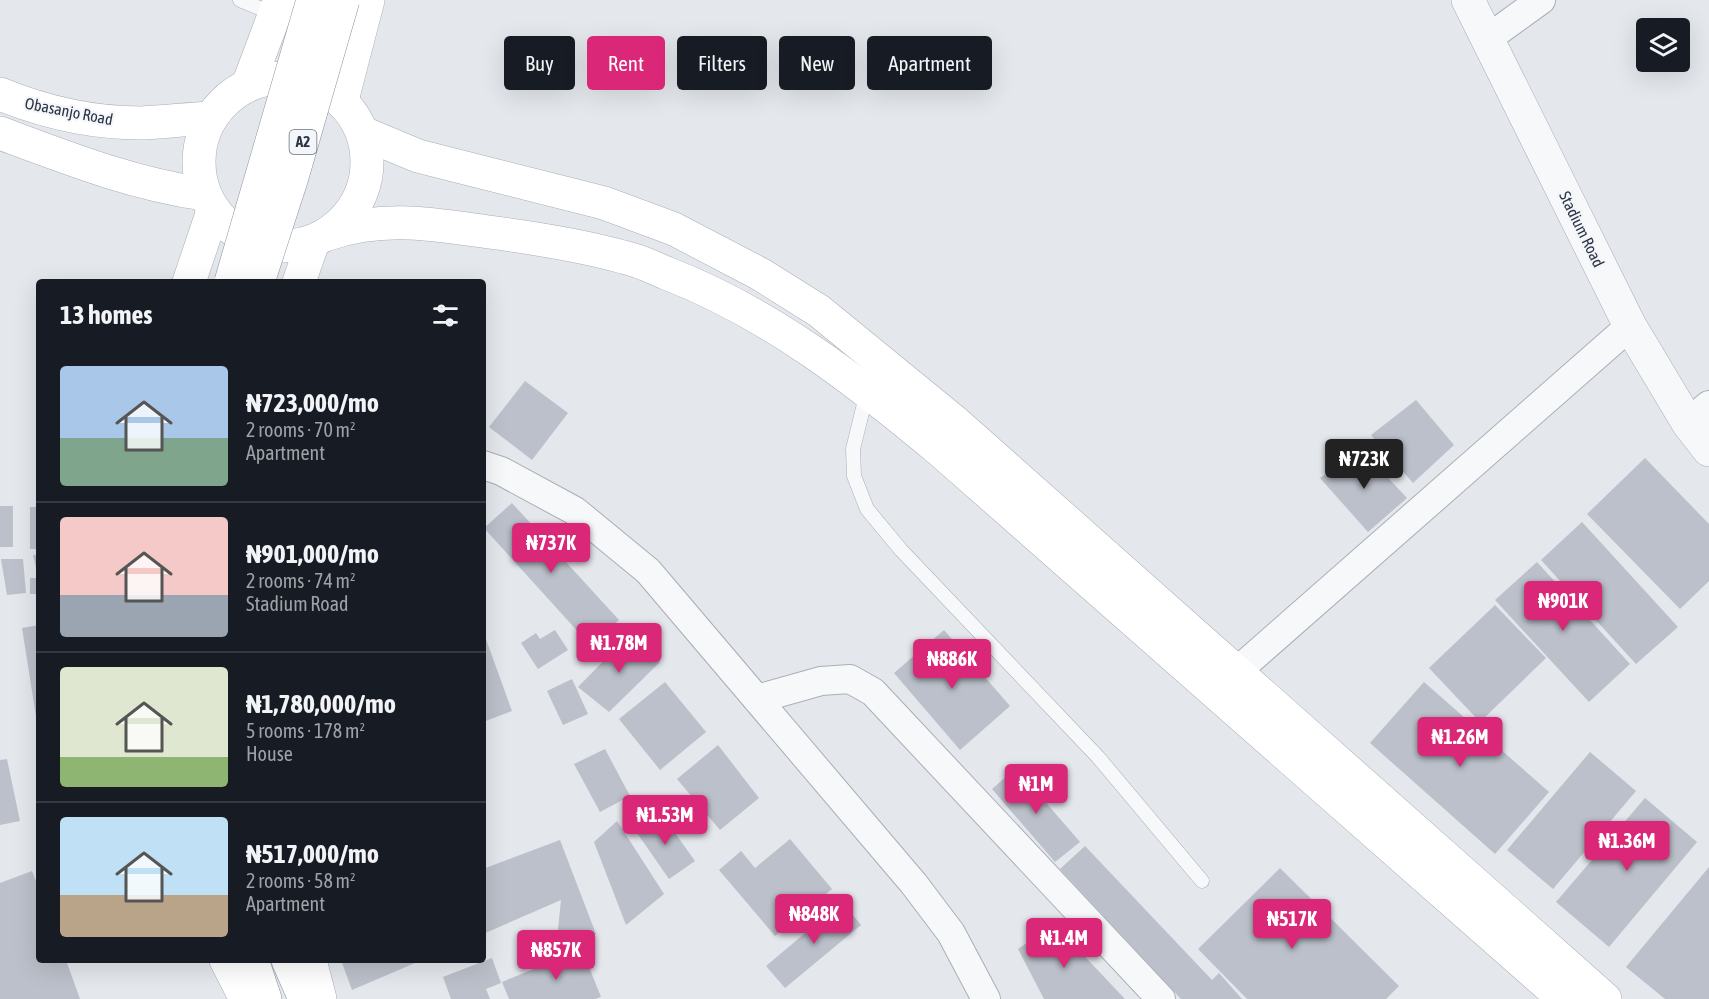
<!DOCTYPE html>
<meta charset="utf-8">
<style>
:root{--surface:#171b24;--page:#20242c;--text:#f1f3f6;--muted:#9ea1a6;--line:#363941;--accent:#db2777}
body{margin:0;font-family:"Asap Condensed",sans-serif;background:var(--page);color:var(--text);height:100vh;display:flex;flex-direction:column;font-size:22px;white-space:nowrap}
*{box-sizing:border-box;margin:0}
p{font-size:20px;color:var(--muted)}
.icon{flex:none;width:33px;height:33px;fill:none;stroke:currentColor;stroke-width:2;stroke-linecap:round;stroke-linejoin:round}
.map{position:relative;flex:1;overflow:hidden}
.drawer{position:absolute;left:36px;top:279px;width:450px;height:684px;display:flex;flex-direction:column;background:var(--surface);border-radius:6px;box-shadow:0 6px 24px #0002}
.drawer>*{flex:none}
.guide{position:absolute;left:504px;top:36px;width:570px;height:54px;display:flex;gap:12px}
.controls{position:absolute;left:1636px;top:18px;display:grid;gap:12px}
.controls a{display:grid;place-items:center;width:54px;height:54px;border-radius:6px;background:var(--surface);box-shadow:0 6px 24px #0002;font-size:30px}
.price{position:absolute;translate:-50% -51px;padding:0 14px;border-radius:6px;background:var(--accent);color:#fff;font-size:20px;line-height:39px;filter:drop-shadow(0 2px 3px #0008)}
.price::after{content:'';position:absolute;left:50%;top:36px;width:18px;height:14px;margin-left:-9px;background:inherit;clip-path:polygon(0 0,100% 0,50% 100%)}
.price.on{background:#222;color:#fff}
ul{padding:0;list-style:none}
li{display:flex;align-items:center;gap:18px;height:150px;padding:0 24px}
li+li{border-top:2px solid var(--line)}
li span{display:grid;place-items:center;flex:none;width:168px;height:120px;border-radius:6px;color:#555}
li>.icon{margin-inline-start:auto}
span .icon{width:72px;height:72px;fill:#fffc;stroke-width:1}
li b{font-size:26px}
h2{display:flex;justify-content:space-between;align-items:center;height:72px;padding:0 24px;font-size:26px}
.chip{padding:0 21px;border-radius:6px;background:var(--surface);box-shadow:0 6px 24px #0002;font-size:21px;line-height:54px}
.chip.on{background:var(--accent);color:#fff}
.map>svg:first-child{display:block}
.building{fill:#bbc0ca}
.lines{fill:none;stroke-linecap:round;stroke-linejoin:round}
.service-casing{stroke:#a9aeb7;stroke-width:15}
.minor-casing{stroke:#a9aeb7;stroke-width:30}
.tertiary-casing{stroke:#a9aeb7;stroke-width:34}
.secondary-casing{stroke:#a9aeb7;stroke-width:34}
.trunk-casing{stroke:#8b94a3;stroke-width:34}
.service{stroke:#f7f8fa;stroke-width:14}
.minor{stroke:#f7f8fa;stroke-width:28}
.tertiary{stroke:#f7f8fa;stroke-width:33}
.secondary{stroke:#fff;stroke-width:33}
.trunk{stroke:#fff;stroke-width:33}
.trunk-bridge-casing{stroke:#8b94a3;stroke-width:34;stroke-linecap:butt}
.trunk-bridge{stroke:#fff;stroke-width:33}
.labels{text-anchor:middle;stroke-width:4.5;stroke-linejoin:round;paint-order:stroke}
.shield{fill:#f4f6f9;stroke:#676e7b;stroke-width:1.5}
.shield-label{font-size:15px;font-weight:bold;fill:#2b3445}
.street-label{font-size:16px;fill:#2b3445;stroke:#f4f6f9}
</style>
<div class="map">
<svg width="1709" height="999" viewBox="0 0 1709 999">
<rect width="100%" height="100%" fill="#e4e7ec"/>
<g class="building">
<polygon points="525,381 568,413 532,460 489,427"/>
<polygon points="1416,400 1454,445 1413,483 1371,435"/>
<polygon points="1362,450 1407,498 1368,532 1320,478"/>
<polygon points="1645,458 1709,524 1709,581 1680,609 1587,514"/>
<polygon points="512,503 619,620 590,645 484,528"/>
<rect x="0" y="506" width="13" height="41"/>
<rect x="30" y="507" width="9" height="42"/>
<polygon points="1582,522 1678,627 1636,664 1541,560"/>
<polygon points="33,555 39,555 39,576 38,577"/>
<polygon points="1,559 23,559 26,593 7,595"/>
<polygon points="1537,562 1630,664 1589,702 1495,600"/>
<rect x="30" y="578" width="9" height="16"/>
<polygon points="1495,605 1546,658 1480,722 1429,668"/>
<polygon points="39,625 39,729 38,729 22,628"/>
<polygon points="555,630 568,650 538,669 521,643 536,633 540,639"/>
<polygon points="944,630 1010,706 960,750 894,673"/>
<polygon points="483,631 512,711 483,722"/>
<polygon points="630,634 660,662 609,712 578,687"/>
<polygon points="572,679 588,714 563,725 547,691"/>
<polygon points="665,682 706,732 660,770 619,719"/>
<polygon points="1424,682 1549,792 1495,854 1370,743"/>
<polygon points="718,745 759,798 720,830 677,779"/>
<polygon points="605,749 630,796 600,812 574,764"/>
<polygon points="1590,752 1636,791 1553,889 1507,850"/>
<polygon points="7,759 20,821 0,825 0,760"/>
<polygon points="1016,768 1080,842 1055,862 992,789"/>
<polygon points="1645,798 1697,842 1609,947 1556,902"/>
<polygon points="660,812 695,861 669,879 635,830"/>
<polygon points="617,821 664,894 626,925 594,842"/>
<polygon points="790,839 832,889 775,936 719,870 741,851 755,868"/>
<polygon points="560,840 596,934 556,949 561,900 483,934 483,869"/>
<polygon points="1085,846 1212,980 1219,973 1242,999 1181,999 1060,869"/>
<polygon points="1709,867 1709,999 1665,999 1626,967"/>
<polygon points="1280,868 1399,986 1386,999 1247,999 1198,949"/>
<polygon points="32,871 39,889 39,960 66,960 80,999 0,999 0,883"/>
<polygon points="842,902 861,925 785,988 766,966"/>
<polygon points="1054,924 1125,999 1044,999 1018,949"/>
<polygon points="582,949 601,997 595,999 509,999 502,982"/>
<polygon points="492,958 501,983 486,989 490,999 451,999 443,977"/>
<polygon points="341,960 422,960 352,990"/>
</g>
<g class="lines">
<defs>
<g id="service">
<polyline points="240,0 274,14"/>
<polyline points="867,392 853,449 854,476 867,509 901,550 1098,757 1202,881"/>
</g>
<g id="minor">
<polyline points="1487,39 1541,0"/>
<polyline points="1688,423 1709,405"/>
<polyline points="483,465 501,471 575,511 648,571 914,884 951,933 986,999"/>
<polyline points="1219,687 1630,326"/>
<polyline points="757,699 821,681 850,679 873,692 1161,999"/>
</g>
<polyline id="tertiary" points="1468,0 1630,326 1688,423 1709,450"/>
<g id="secondary">
<circle cx="283" cy="162" r="84"/>
<polyline points="248,85 280,0"/>
<path d="M0 94C44 112 93 123 141 123 164 122 188 119 211 118"/>
<polyline points="342,100 368,0"/>
<path d="M0 133C67 158 133 184 204 194"/>
<polyline points="363,133 418,156 604,203 674,229 760,274 819,311 956,423 1605,999"/>
<path d="M328 234C384 215 432 224 489 232 534 238 580 245 623 257 638 260 652 267 666 273 770 313 857 381 942 452L1564 999"/>
<polyline points="189,282 213,211"/>
<polyline points="299,282 313,242"/>
<polyline points="226,960 246,999"/>
<polyline points="310,960 320,999"/>
</g>
<g id="trunk">
<polyline points="252,960 265,999"/>
<polyline points="288,960 305,999"/>
</g>
</defs>
<use href="#service" class="service-casing"/>
<use href="#minor" class="minor-casing"/>
<use href="#tertiary" class="tertiary-casing"/>
<use href="#secondary" class="secondary-casing"/>
<use href="#trunk" class="trunk-casing"/>
<use href="#service" class="service"/>
<use href="#minor" class="minor"/>
<use href="#tertiary" class="tertiary"/>
<use href="#secondary" class="secondary"/>
<use href="#trunk" class="trunk"/>
<defs>
<g id="trunk-bridge">
<polyline points="231,282 313,0"/>
<polyline points="258,282 292,177 343,0"/>
</g>
</defs>
<use href="#trunk-bridge" class="trunk-bridge-casing"/>
<use href="#trunk-bridge" class="trunk-bridge"/>
</g>
<g class="labels">
<rect class="shield" x="289.5" y="130" width="27" height="24" rx="4.5"/>
<g class="shield-label">
<text x="303" y="147">A2</text>
</g>
<g class="street-label">
<text transform="translate(69 111) rotate(11)" y="6">Obasanjo Road</text>
<text transform="translate(1582 229) rotate(64)" y="6">Stadium Road</text>
</g>
</g>
</svg>
<div class="controls">
<a><svg class="icon" aria-label="layers" viewBox="0 0 24 24"><path d="M12 4l9 5-9 5-9-5zM3 14l9 5 9-5"/></svg></a>
</div>
<b class="price on" style="left:1364px;top:490px">₦723K</b>
<b class="price" style="left:551px;top:574px">₦737K</b>
<b class="price" style="left:1563px;top:632px">₦901K</b>
<b class="price" style="left:619px;top:674px">₦1.78M</b>
<b class="price" style="left:952px;top:690px">₦886K</b>
<b class="price" style="left:1460px;top:768px">₦1.26M</b>
<b class="price" style="left:1036px;top:815px">₦1M</b>
<b class="price" style="left:665px;top:846px">₦1.53M</b>
<b class="price" style="left:1627px;top:872px">₦1.36M</b>
<b class="price" style="left:814px;top:945px">₦848K</b>
<b class="price" style="left:1292px;top:950px">₦517K</b>
<b class="price" style="left:1064px;top:969px">₦1.4M</b>
<b class="price" style="left:556px;top:981px">₦857K</b>
<div class="guide">
<a class="chip">Buy</a>
<a class="chip on">Rent</a>
<a class="chip">Filters</a>
<a class="chip">New</a>
<a class="chip">Apartment</a>
</div>
<section class="drawer">
<h2>13 homes<svg class="icon" aria-label="filters" viewBox="0 0 24 24"><path d="M4 7h16M4 17h16"/><circle cx="9" cy="7" r="2"/><circle cx="15" cy="17" r="2"/></svg></h2>
<ul>
<li><span style="background:linear-gradient(#a9c7e8 60%,#7fa58c 0)"><svg class="icon" aria-label="home" viewBox="0 0 24 24"><path d="M3 11l9-7 9 7M6 9v11h12V9"/></svg></span><div><b>₦723,000/mo</b><p>2 rooms · 70 m²</p><p>Apartment</p></div></li>
<li><span style="background:linear-gradient(#f6c9c9 65%,#9aa5b1 0)"><svg class="icon" aria-label="home" viewBox="0 0 24 24"><path d="M3 11l9-7 9 7M6 9v11h12V9"/></svg></span><div><b>₦901,000/mo</b><p>2 rooms · 74 m²</p><p>Stadium Road</p></div></li>
<li><span style="background:linear-gradient(#dfe7d0 75%,#8fb573 0)"><svg class="icon" aria-label="home" viewBox="0 0 24 24"><path d="M3 11l9-7 9 7M6 9v11h12V9"/></svg></span><div><b>₦1,780,000/mo</b><p>5 rooms · 178 m²</p><p>House</p></div></li>
<li><span style="background:linear-gradient(#bfe0f5 65%,#b9a48a 0)"><svg class="icon" aria-label="home" viewBox="0 0 24 24"><path d="M3 11l9-7 9 7M6 9v11h12V9"/></svg></span><div><b>₦517,000/mo</b><p>2 rooms · 58 m²</p><p>Apartment</p></div></li>
</ul>
</section>
</div>
